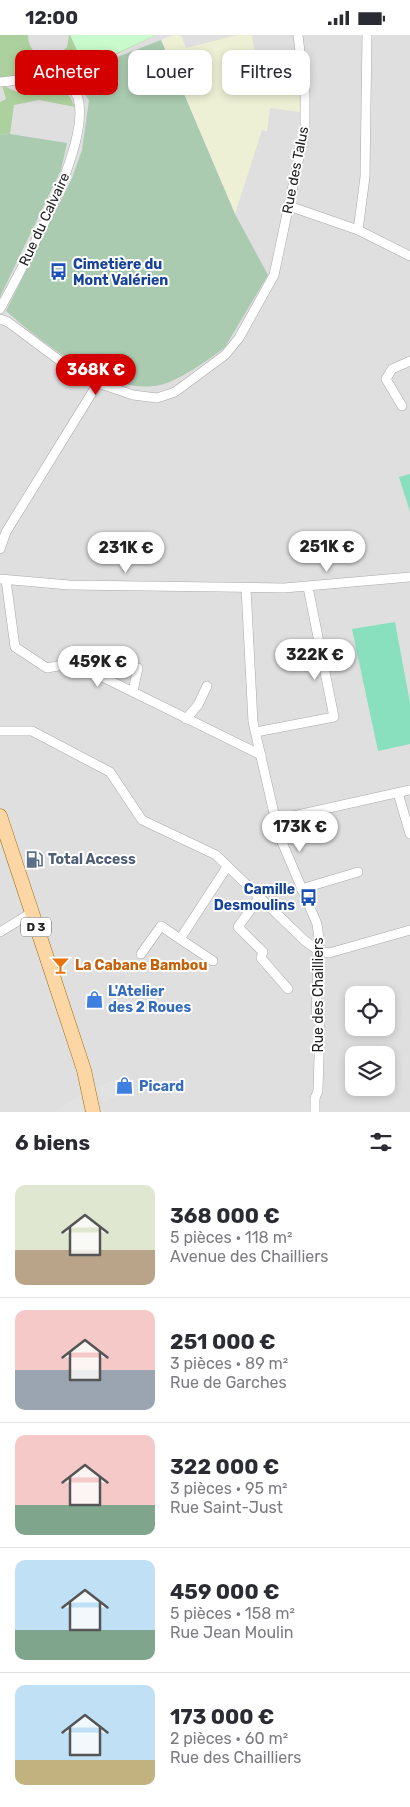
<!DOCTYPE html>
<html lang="fr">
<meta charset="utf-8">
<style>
:root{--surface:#fff;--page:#f2f2f3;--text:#2b2b33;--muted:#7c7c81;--line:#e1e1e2;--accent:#d40000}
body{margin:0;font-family:Rubik,sans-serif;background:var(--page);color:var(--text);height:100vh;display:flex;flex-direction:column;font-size:19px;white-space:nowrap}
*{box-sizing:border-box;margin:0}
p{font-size:16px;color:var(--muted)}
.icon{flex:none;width:28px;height:28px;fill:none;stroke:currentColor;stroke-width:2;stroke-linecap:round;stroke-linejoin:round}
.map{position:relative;height:1077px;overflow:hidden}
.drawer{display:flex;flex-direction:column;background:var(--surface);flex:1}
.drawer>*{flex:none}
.top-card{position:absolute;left:15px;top:15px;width:380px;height:45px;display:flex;gap:10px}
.buttons{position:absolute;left:345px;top:951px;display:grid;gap:10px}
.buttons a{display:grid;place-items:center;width:50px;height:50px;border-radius:10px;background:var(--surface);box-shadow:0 2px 8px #0003;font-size:25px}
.price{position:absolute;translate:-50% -42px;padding:0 11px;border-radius:18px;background:#fff;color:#222;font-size:16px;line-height:32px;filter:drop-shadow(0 1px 2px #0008)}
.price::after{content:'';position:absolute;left:50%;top:30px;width:15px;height:11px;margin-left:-8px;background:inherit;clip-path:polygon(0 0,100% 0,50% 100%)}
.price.on{background:var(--accent);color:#fff}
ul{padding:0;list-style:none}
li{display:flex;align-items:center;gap:15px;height:125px;padding:0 15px}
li+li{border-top:1px solid var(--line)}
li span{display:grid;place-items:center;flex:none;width:140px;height:100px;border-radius:10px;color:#555}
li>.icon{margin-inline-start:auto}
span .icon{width:60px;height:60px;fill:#fffc;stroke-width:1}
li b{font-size:21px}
h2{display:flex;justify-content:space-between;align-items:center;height:60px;padding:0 15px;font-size:21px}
.tag{padding:0 18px;border-radius:10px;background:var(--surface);box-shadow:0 2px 8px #0003;font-size:18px;line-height:45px}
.tag.on{background:var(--accent);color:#fff}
.status{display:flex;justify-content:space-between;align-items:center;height:35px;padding:0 25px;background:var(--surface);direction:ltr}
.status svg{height:14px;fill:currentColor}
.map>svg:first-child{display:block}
.residential{fill:#e0dfdf;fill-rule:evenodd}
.farmland{fill:#eef0d5}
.forest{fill:#add19e}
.cemetery{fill:#aacbaf}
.park{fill:#c8facc}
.pitch{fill:#88e0be}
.parking{fill:#e2e2e2}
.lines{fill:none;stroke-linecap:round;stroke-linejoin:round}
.street-casing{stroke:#a9a9a9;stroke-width:10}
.primary-casing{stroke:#a06b00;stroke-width:15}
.street{stroke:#fff;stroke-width:9}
.primary{stroke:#fcd6a4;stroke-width:14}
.labels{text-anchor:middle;stroke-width:4;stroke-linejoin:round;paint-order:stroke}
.shield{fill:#fff;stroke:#646464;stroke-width:1}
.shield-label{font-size:12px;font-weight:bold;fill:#222}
.street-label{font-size:14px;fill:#222;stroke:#fff}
.transit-label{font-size:14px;font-weight:bold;fill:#164399;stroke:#fff;text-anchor:start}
.service-label{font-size:14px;font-weight:bold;fill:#4e5e75;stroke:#fff;text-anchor:start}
.food-label{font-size:14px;font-weight:bold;fill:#c56008;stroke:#fff;text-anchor:start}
.shop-label{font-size:14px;font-weight:bold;fill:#366cbe;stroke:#fff;text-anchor:start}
</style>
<div class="status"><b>12:00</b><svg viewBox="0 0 49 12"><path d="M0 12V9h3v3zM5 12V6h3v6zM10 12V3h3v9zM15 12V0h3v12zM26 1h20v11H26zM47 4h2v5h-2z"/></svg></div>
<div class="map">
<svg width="410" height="1077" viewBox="0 0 410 1077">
<rect width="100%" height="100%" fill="#f2efe9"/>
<path class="residential" d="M0 0H410V1077H0ZM354 960H386V992H354ZM354 1020H386V1052H354Z"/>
<polygon class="farmland" points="173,0 181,0 186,13 237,0 252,0 260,51 299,49 300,77 270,73 267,96 262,95 235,179 161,5"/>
<g class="forest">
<path d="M0 0H28C28 14 38 23 52 23L56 35 0 44Z"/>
<polygon points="69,0 156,0 94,30 87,21 63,31 57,21 67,12"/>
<polygon points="2,50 17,57 48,51 61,53 70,62 75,72 39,65 14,70 10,99 0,100 0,67 6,64"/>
</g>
<g class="cemetery">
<path d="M161 5 235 179 268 240 225 312C212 323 177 347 160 350 108 361 43 308 6 276L72 143 82 115 89 65 71 40Z"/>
<polygon points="10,99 67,108 61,135 0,262 0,100"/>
</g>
<polygon class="park" points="70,0 156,0 85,33"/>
<g class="pitch">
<polygon points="410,439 410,477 399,442"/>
<polygon points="395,587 410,668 410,709 378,716 352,594"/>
</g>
<g class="parking">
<polygon points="117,1044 124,1058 102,1067 99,1051"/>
<polygon points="81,1060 83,1077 54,1077"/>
</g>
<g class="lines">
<defs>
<g id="street">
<path d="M0 47C21 46 53 37 70 51 109 82 19 238 0 274"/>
<polyline points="289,171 358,195 410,221"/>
<polyline points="358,195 365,142 367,0"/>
<polyline points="0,284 8,287 63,328 98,348 133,360 157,363 175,357 225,320 239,303 274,240 305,94 305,58 298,0"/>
<polyline points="402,371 386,344 392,334 410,326"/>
<polyline points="0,514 6,497 98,348"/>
<polyline points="0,544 69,550 284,553 410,542"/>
<polyline points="6,545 15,612 47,633 74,628 261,720"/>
<polyline points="246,553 253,687 279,800 317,889 319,903 316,982 320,986 318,1056 315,1063 315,1077"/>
<polyline points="133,656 138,633"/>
<polyline points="186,684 198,670 207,651"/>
<polyline points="0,696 32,696 110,737 142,785 216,820 304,905 319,916 329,918 410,895"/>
<polyline points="256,697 334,682 308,552"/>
<polyline points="398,758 410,799"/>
<polyline points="275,785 410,755"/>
<polyline points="301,854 358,837"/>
<polyline points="259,863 238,892 263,917 261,923 288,954"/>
<polyline points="0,897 31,878"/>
<polyline points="141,919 161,891 180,904"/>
<polyline points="213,926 180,904 227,832"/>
</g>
<polyline id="primary" points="0,781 84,1035 93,1077"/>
</defs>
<use href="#street" class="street-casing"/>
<use href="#primary" class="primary-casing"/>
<use href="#street" class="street"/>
<use href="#primary" class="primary"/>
</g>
<defs>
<symbol id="bus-bare" viewBox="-9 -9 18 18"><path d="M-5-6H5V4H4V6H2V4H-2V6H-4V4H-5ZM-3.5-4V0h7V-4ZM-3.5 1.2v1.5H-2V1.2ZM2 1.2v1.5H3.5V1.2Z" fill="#1a4fb4" stroke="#fff" stroke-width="2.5" paint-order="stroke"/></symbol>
<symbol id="fuel-bare" viewBox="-9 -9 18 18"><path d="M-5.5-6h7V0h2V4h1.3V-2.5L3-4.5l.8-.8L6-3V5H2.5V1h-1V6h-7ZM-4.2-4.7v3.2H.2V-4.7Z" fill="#5c6f8a" stroke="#fff" stroke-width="2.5" paint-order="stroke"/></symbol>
<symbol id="bar-bare" viewBox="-9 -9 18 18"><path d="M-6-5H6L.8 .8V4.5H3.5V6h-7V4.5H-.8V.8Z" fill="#e8710a" stroke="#fff" stroke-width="2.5" paint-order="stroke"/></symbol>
<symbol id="shop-bare" viewBox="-9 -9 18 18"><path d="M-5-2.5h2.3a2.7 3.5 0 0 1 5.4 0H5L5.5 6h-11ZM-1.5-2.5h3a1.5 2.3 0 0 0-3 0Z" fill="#3f7fe0" stroke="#fff" stroke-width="2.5" paint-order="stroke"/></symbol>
</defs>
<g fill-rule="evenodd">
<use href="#bus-bare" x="46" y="224" width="25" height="25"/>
<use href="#fuel-bare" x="22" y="812" width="25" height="25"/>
<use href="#bus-bare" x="296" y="850" width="25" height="25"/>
<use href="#bar-bare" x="48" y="918" width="25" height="25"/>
<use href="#shop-bare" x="82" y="952" width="25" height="25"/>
<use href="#shop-bare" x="112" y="1038" width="25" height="25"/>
</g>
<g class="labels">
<rect class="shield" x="21" y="882.5" width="30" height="19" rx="4"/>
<g class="shield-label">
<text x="36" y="896">D 3</text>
</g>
<g class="street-label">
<text transform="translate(295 135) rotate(-79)" y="5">Rue des Talus</text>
<text transform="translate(44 184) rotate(-65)" y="5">Rue du Calvaire</text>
<text transform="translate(318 960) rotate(-90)" y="5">Rue des Chailliers</text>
</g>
<g class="transit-label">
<text x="73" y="234">Cimetière du<tspan x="73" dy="16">Mont Valérien</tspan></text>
<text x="295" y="859" text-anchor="end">Camille<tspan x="295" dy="16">Desmoulins</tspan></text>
</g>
<g class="service-label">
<text x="48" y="829">Total Access</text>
</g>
<g class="food-label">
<text x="75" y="935">La Cabane Bambou</text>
</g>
<g class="shop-label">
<text x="108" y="961">L'Atelier<tspan x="108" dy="16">des 2 Roues</tspan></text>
<text x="139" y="1056">Picard</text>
</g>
</g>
</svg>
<div class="buttons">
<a><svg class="icon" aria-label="locate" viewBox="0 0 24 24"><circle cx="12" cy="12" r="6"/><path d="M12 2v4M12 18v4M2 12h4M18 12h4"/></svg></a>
<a><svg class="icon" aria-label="layers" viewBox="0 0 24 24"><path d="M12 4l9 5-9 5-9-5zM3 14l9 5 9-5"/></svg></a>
</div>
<b class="price on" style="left:96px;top:361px">368K €</b>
<b class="price" style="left:327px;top:538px">251K €</b>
<b class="price" style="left:126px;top:539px">231K €</b>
<b class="price" style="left:315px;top:646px">322K €</b>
<b class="price" style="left:98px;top:653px">459K €</b>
<b class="price" style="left:300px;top:818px">173K €</b>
<div class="top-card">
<a class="tag on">Acheter</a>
<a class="tag">Louer</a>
<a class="tag">Filtres</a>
</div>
</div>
<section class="drawer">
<h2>6 biens<svg class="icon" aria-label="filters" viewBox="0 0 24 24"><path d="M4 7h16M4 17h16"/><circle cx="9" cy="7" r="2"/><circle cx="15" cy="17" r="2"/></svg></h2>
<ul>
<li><span style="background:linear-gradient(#dfe7d0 65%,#b9a48a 0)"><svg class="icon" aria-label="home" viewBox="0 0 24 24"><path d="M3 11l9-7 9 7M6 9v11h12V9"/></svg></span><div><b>368 000 €</b><p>5 pièces · 118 m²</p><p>Avenue des Chailliers</p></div></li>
<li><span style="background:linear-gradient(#f6c9c9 60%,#9aa5b1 0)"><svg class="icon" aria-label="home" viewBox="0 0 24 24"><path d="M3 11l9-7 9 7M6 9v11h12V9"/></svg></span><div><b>251 000 €</b><p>3 pièces · 89 m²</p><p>Rue de Garches</p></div></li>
<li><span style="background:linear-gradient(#f6c9c9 70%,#7fa58c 0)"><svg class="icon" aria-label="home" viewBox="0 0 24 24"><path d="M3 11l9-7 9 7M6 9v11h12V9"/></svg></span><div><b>322 000 €</b><p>3 pièces · 95 m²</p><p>Rue Saint-Just</p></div></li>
<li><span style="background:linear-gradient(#bfe0f5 70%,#7fa58c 0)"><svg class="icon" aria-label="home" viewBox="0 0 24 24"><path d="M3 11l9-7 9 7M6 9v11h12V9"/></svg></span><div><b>459 000 €</b><p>5 pièces · 158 m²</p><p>Rue Jean Moulin</p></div></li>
<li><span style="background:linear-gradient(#bfe0f5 75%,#c2b280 0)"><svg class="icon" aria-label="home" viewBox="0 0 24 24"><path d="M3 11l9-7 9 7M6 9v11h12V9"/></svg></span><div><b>173 000 €</b><p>2 pièces · 60 m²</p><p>Rue des Chailliers</p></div></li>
</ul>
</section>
